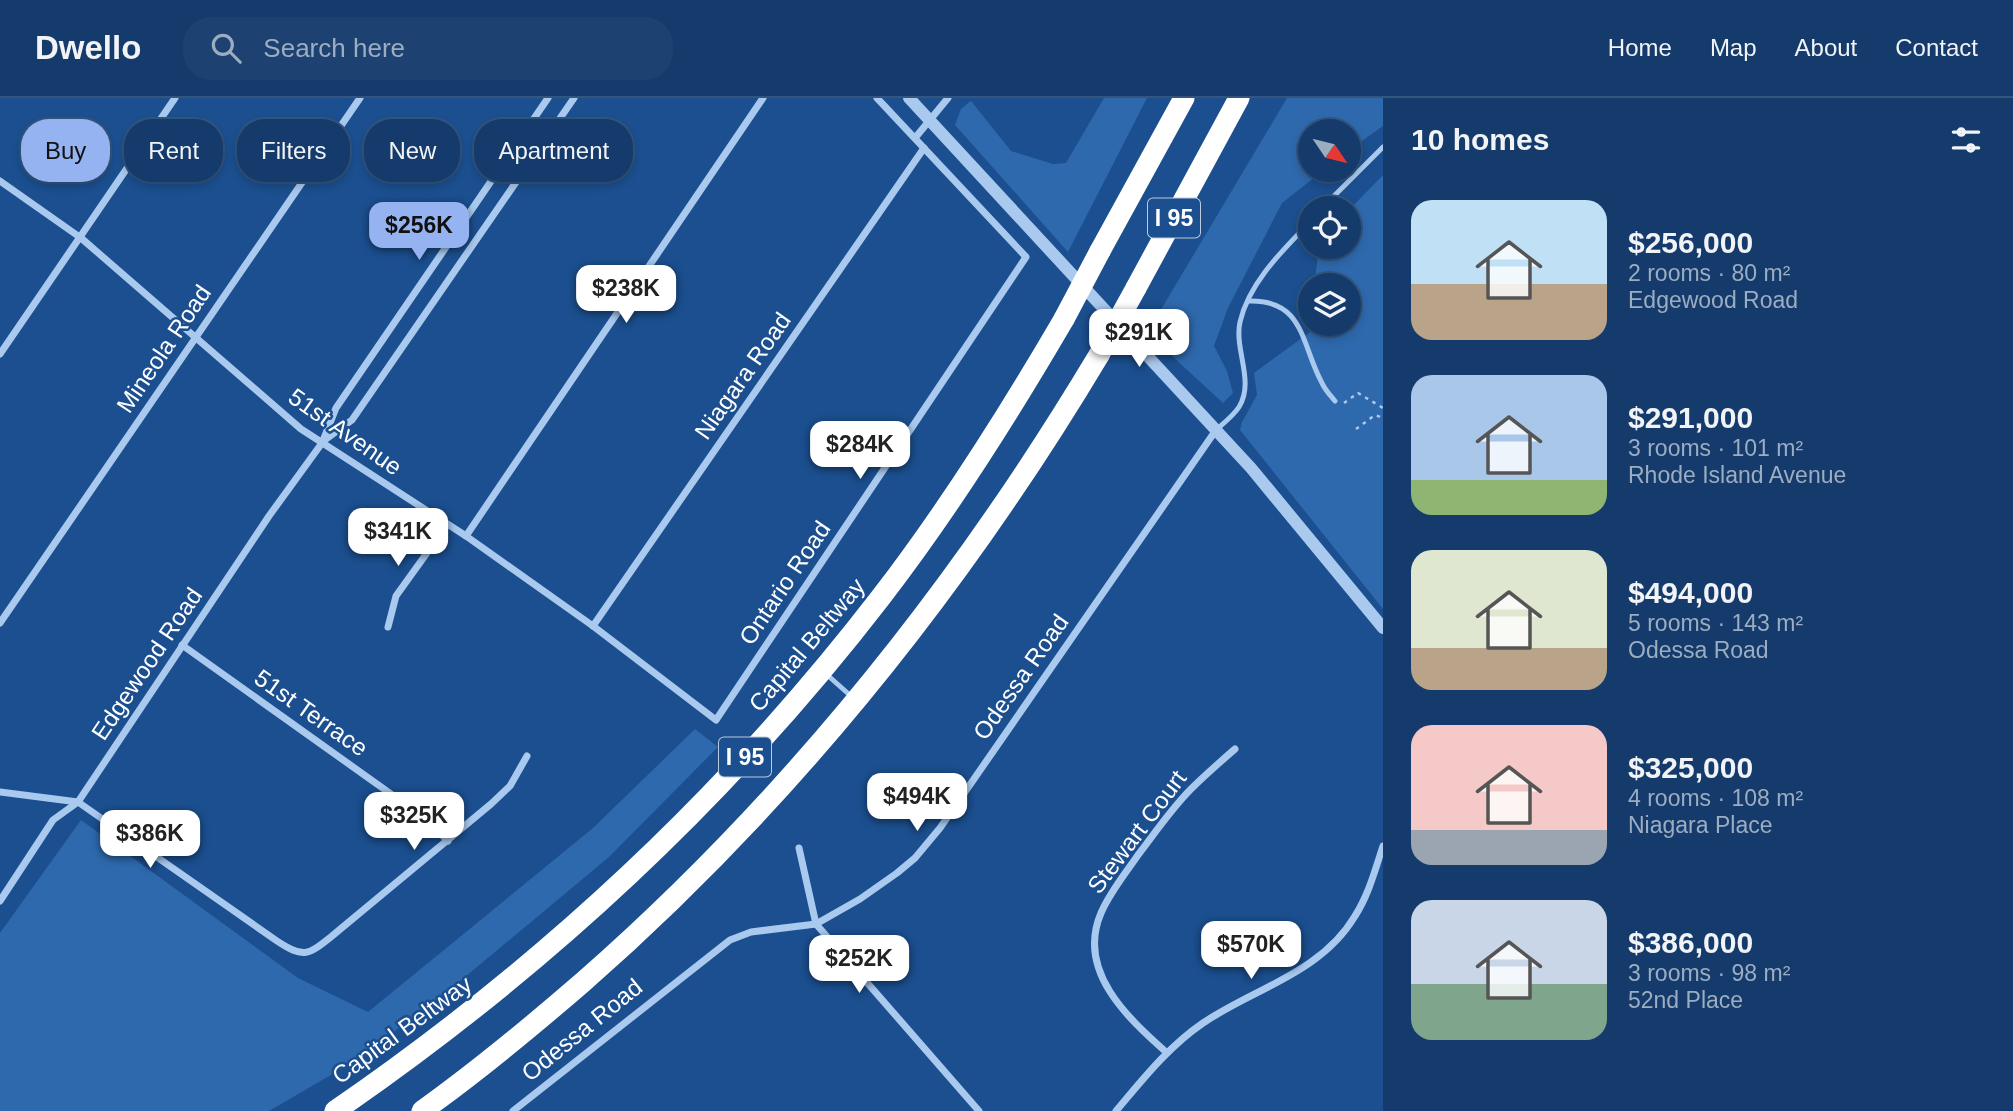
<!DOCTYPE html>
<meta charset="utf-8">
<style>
:root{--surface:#143b6b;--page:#1d4271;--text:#f1f3f6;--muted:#9dadc1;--line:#33557e;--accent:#95b2f1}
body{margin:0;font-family:Arial,sans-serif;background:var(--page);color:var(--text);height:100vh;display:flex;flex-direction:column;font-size:26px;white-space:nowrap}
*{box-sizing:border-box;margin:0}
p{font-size:23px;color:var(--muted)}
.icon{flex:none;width:38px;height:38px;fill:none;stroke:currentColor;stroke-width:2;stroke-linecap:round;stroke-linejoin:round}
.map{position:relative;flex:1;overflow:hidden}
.details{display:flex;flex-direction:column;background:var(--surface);width:630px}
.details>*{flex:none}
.top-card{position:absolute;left:21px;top:21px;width:665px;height:63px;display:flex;gap:14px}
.needle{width:46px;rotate:125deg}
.tools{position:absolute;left:1298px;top:21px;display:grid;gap:14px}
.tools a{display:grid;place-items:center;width:63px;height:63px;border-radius:50%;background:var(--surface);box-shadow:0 4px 10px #0003,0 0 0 2px var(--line);font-size:35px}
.price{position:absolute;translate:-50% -60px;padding:0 16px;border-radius:14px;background:#fff;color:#222;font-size:23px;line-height:46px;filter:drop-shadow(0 2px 4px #0008)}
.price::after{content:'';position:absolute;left:50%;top:42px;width:21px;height:16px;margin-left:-10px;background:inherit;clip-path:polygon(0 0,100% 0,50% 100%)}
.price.selected{background:var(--accent);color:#111}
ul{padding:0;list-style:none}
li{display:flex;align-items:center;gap:21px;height:175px;padding:0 28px}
li span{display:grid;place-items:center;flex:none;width:196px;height:140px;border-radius:21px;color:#555}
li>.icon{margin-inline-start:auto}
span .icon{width:84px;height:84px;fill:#fffc;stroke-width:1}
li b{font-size:30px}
h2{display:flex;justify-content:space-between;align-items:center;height:84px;padding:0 28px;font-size:30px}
.pill{padding:0 24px;border-radius:28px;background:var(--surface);box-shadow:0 4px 10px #0003,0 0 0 2px var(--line);font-size:24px;line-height:63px}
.pill.selected{background:var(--accent);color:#111}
header{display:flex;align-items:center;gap:42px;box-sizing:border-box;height:98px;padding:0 35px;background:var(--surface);border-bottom:2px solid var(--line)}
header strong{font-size:33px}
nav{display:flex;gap:38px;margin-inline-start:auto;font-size:24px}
.search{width:490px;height:63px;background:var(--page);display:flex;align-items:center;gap:18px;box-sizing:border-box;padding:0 24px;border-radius:28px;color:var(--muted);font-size:26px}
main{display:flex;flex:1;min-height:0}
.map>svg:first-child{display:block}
.green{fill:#2e69ad}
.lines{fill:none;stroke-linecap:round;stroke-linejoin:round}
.path{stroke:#a9c9ee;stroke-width:2.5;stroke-dasharray:3.5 5;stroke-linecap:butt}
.service{stroke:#a9c9ee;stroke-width:5}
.minor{stroke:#a9c9ee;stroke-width:7}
.tertiary{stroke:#a9c9ee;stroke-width:12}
.motorway{stroke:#fff;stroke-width:21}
.motorway-bridge{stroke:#fff;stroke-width:21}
.labels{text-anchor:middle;stroke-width:5;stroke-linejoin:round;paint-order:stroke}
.shield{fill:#1b4f8f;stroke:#bbcadd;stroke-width:2}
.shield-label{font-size:23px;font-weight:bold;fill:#fff}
.street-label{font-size:24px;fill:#fff;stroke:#1b4f8f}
</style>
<header>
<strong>Dwello</strong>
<div class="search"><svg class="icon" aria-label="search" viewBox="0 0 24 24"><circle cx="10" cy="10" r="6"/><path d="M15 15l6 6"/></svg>Search here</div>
<nav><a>Home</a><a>Map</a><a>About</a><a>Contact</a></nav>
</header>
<main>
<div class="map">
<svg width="1383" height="1013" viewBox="0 0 1383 1013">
<rect width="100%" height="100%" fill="#1b4f8f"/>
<g class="green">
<polygon points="1104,0 1147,0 1068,154 955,27 961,11 971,3 1011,53 1053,66 1066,65"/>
<polygon points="1287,0 1383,0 1383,28 1349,52 1349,33 1311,33 1311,72 1324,72 1282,105 1228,210 1214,248 1227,273 1233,295 1223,305 1147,235"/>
<polygon points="1383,77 1383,511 1240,332 1242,324 1257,297 1254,275 1321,226 1349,226 1349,187 1314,187 1318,158 1324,149 1349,149 1349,112"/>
<polygon points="695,631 718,649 609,759 453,889 355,963 269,1013 0,1013 0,835 81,722 298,880 368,914 593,730"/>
</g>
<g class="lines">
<g class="path">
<polyline points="1344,305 1358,295 1383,310"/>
<polyline points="1356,331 1375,317 1383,320"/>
</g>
<g class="service">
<polyline points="1322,110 1383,49"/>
<path d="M1248 203C1305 201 1301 247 1322 285 1325 292 1330 297 1335 303"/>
<path d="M1216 332C1224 325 1234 317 1239 309 1255 283 1234 252 1240 224 1249 184 1284 151 1311 123"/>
<polyline points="825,575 852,599"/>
</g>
<g class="minor">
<polyline points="915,40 948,0"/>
<polyline points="0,83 81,140 301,331 466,438 593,528 716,622 1026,159 877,0"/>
<polyline points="0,256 175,0"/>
<polyline points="322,344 352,322 574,0"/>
<polyline points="466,438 763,0"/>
<polyline points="0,525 360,0"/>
<polyline points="593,528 924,50"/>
<polyline points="388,529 396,498 447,427"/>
<polyline points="182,547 426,721 448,743"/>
<path d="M0 694 78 704 277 843C304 861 308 857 332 838L491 706 510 688 527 658"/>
<polyline points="799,750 816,826 979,1013"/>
<polyline points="0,803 53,722 78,704 269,418 322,345 336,310 548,0"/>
<path d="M1166 954C1128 920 1076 873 1101 815 1110 794 1125 776 1138 757 1155 735 1171 711 1191 691 1205 677 1220 664 1235 651"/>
<polyline points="513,1013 730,842 751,834 816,826 860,801 897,775 915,760 940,730 1216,332"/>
<path d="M1116 1013C1143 981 1168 949 1203 925 1255 890 1321 875 1355 818 1369 796 1375 772 1383 748"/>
</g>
<polyline class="tertiary" points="909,0 1251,370 1383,530"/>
<g class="motorway">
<polyline points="1100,153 1184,0"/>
<polyline points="1136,190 1239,0"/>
<path d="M335 1013C543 870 727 699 881 499 949 411 1008 317 1064 221"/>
<path d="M422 1013C478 973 531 929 583 884 788 704 959 491 1099 257"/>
</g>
<g class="motorway-bridge">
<polyline points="1064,221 1100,153"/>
<polyline points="1099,257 1136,190"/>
</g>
</g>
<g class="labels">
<g class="shield">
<rect x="1148" y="100.5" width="52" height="39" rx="5"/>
<rect x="719" y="639.5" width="52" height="39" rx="5"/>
</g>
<g class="shield-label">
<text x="1174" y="128">I 95</text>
<text x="745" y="667">I 95</text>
</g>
<g class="street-label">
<text transform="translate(164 251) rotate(-56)" y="8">Mineola Road</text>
<text transform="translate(743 278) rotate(-55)" y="8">Niagara Road</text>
<text transform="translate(345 334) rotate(35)" y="8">51st Avenue</text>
<text transform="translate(785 485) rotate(-56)" y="8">Ontario Road</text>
<text transform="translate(807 547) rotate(-50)" y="8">Capital Beltway</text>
<text transform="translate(147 566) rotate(-56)" y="8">Edgewood Road</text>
<text transform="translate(1021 579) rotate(-55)" y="8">Odessa Road</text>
<text transform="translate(311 615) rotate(35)" y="8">51st Terrace</text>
<text transform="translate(1137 734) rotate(-53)" y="8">Stewart Court</text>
<text transform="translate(402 932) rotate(-36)" y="8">Capital Beltway</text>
<text transform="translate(582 932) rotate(-39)" y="8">Odessa Road</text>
</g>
</g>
</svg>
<div class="tools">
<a><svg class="needle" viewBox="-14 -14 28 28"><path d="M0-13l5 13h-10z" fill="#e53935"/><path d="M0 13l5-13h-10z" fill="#9dadc1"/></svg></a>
<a><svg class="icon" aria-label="locate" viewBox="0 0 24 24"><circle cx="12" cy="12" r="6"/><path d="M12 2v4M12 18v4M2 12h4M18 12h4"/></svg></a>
<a><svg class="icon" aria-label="layers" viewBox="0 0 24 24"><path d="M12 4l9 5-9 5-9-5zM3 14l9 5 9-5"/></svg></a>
</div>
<b class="price selected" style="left:419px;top:164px">$256K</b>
<b class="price" style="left:626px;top:227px">$238K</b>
<b class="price" style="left:1139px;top:271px">$291K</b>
<b class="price" style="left:860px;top:383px">$284K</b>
<b class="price" style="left:398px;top:470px">$341K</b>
<b class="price" style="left:917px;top:735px">$494K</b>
<b class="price" style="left:414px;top:754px">$325K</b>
<b class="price" style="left:150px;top:772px">$386K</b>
<b class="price" style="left:1251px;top:883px">$570K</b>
<b class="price" style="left:859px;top:897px">$252K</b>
<div class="top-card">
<a class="pill selected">Buy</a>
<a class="pill">Rent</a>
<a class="pill">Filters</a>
<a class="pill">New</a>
<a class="pill">Apartment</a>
</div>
</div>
<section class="details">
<h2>10 homes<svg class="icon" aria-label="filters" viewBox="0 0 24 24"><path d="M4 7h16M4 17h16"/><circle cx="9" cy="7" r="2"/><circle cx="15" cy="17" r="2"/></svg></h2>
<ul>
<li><span style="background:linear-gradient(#bfe0f5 60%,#b9a48a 0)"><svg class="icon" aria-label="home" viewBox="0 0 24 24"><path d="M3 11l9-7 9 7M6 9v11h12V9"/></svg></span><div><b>$256,000</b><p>2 rooms · 80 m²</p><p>Edgewood Road</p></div></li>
<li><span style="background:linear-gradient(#a9c7e8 75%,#8fb573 0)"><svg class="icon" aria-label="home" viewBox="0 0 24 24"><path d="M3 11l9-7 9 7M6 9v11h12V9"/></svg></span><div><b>$291,000</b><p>3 rooms · 101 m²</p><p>Rhode Island Avenue</p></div></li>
<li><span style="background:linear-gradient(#dfe7d0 70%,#b9a48a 0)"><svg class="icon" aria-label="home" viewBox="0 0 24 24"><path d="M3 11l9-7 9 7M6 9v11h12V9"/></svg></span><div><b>$494,000</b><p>5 rooms · 143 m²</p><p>Odessa Road</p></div></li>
<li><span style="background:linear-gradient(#f6c9c9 75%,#9aa5b1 0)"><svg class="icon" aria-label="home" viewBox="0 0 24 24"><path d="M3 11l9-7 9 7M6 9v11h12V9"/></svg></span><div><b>$325,000</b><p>4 rooms · 108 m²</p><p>Niagara Place</p></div></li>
<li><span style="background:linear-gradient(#c9d6e8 60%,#7fa58c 0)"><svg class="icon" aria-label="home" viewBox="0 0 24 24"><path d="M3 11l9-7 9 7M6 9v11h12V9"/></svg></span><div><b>$386,000</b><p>3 rooms · 98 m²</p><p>52nd Place</p></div></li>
</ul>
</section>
</main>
